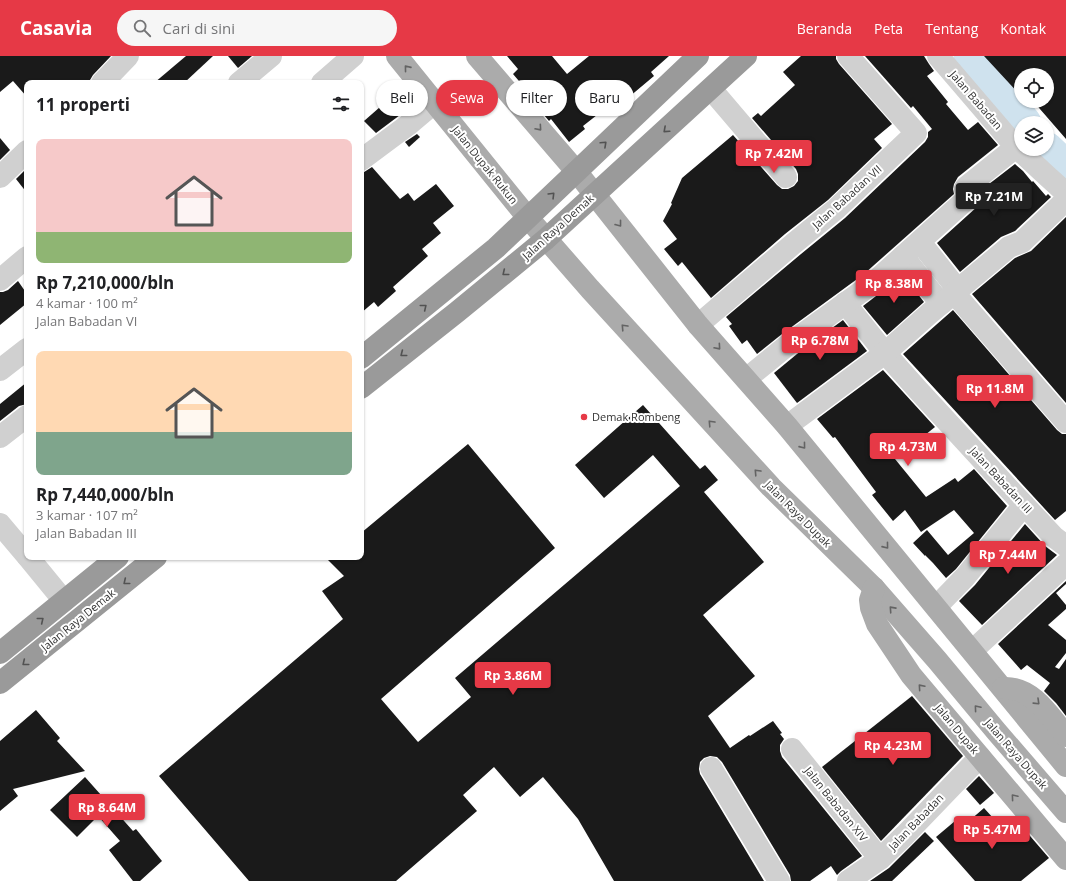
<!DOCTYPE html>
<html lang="id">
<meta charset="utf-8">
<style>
:root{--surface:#fff;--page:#f6f6f6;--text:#202124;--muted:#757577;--accent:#e63946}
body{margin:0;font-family:"Open Sans",sans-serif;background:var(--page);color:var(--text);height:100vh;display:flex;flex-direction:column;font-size:15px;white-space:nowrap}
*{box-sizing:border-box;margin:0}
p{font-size:13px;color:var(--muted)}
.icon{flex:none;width:22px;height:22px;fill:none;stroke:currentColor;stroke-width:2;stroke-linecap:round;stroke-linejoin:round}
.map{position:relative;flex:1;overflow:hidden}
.panel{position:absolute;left:24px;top:24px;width:340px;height:480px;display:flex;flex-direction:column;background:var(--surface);border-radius:8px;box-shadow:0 1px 3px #0004}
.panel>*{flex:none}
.guide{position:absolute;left:376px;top:24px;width:380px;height:36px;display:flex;gap:8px}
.fabs{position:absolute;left:1014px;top:12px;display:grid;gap:8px}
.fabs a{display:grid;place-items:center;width:40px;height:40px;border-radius:50%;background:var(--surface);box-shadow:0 1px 3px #0004;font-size:20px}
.price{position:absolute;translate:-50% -34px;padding:0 9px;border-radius:4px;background:var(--accent);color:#fff;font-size:13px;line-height:26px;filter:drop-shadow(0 1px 2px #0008)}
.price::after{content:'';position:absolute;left:50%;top:24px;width:12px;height:9px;margin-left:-6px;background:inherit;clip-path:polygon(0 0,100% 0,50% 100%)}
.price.active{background:#222;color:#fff}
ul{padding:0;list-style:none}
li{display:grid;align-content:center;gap:8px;height:212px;padding:0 12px}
li span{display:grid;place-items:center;height:124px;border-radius:8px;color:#555}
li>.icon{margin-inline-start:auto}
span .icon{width:72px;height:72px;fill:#fffc;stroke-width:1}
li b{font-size:17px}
h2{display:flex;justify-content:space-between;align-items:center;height:48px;padding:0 12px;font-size:17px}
.pill{padding:0 14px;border-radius:18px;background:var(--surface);box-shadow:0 1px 3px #0004;font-size:14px;line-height:36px}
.pill.active{background:var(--accent);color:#fff}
header{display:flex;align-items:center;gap:24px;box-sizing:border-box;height:56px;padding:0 20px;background:var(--accent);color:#fff}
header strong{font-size:19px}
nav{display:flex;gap:22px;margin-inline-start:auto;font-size:14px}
.search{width:280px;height:36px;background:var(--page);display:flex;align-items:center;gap:10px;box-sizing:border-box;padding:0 14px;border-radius:22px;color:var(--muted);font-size:15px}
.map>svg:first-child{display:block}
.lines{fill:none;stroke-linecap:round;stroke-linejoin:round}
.river{stroke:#cfe2ee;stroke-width:35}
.building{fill:#1a1a1a}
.minor{stroke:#d0d0d0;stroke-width:22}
.major{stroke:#ababab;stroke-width:22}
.highway{stroke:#9a9a9a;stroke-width:22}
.oneway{stroke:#636363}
.oneway2{stroke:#525252}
.poi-dot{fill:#e63946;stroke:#fff;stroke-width:1.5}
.labels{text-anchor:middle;stroke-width:4;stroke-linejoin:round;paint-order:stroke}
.street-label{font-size:11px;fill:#333;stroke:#fff}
.poi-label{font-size:11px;fill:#333;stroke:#fff;text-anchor:start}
</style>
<header>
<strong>Casavia</strong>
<div class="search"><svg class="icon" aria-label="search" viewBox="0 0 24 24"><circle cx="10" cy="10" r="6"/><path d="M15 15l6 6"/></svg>Cari di sini</div>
<nav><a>Beranda</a><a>Peta</a><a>Tentang</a><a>Kontak</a></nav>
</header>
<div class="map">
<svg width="1066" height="825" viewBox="0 0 1066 825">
<rect width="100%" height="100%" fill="#fff"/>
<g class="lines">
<g class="river">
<polyline points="971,0 1024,67"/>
<polyline points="1046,93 1066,112"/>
</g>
</g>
<g class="building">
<polygon points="0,0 111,0 93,19 90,24 90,27 27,27 27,41 13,25 0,36"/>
<polygon points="186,0 213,0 184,27 154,27"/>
<polygon points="228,0 252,0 238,12"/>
<polygon points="507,0 552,0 567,18 589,0 669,0 651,16 654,20 629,41 625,37 583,70 585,73 569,86 551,63 549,65 528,40 530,38 513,18 518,13"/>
<polygon points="801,0 836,0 836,3 839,8 892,68 874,83 882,92 828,144 785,178 711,242 682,206 678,210 664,193 677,183 663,165 672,148 671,147 682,122 733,79 777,129 782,133 788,133 794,130 798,125 798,118 796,113 752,62 758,57 761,60 795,29 783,16"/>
<polygon points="865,0 924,0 929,8 934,15 927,20 948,46 946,48 968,74 978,66 998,89 958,121 954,128 953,133 954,138 864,218 782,278 757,298 747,284 742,288 729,270 732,268 726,261 801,198 845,162 925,86 928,81 928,76 932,73 913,50 911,52"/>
<polygon points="984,0 1066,0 1066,83 1033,45 1047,45 1047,19 1021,19 1021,40"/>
<polygon points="388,44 396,53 400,50 404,56 376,77 364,65"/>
<polygon points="417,78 420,81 409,91 405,86"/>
<polygon points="0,82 10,94 0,104"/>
<polygon points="1015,108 1023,115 1032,126 1033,125 1046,140 1048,138 1051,141 1015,175 1001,181 960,216 937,187 978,150 980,146 981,141 980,135"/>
<polygon points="372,111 400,143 408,137 414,145 436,128 454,150 433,167 441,177 422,193 428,200 393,231 396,235 378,251 374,246 361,257 361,118"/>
<polygon points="26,113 27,115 27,137 16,123"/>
<polygon points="1066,161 1066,347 972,238 1015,202 1031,195"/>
<polygon points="902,218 924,246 887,279 863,250 880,237"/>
<polygon points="18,225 27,238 27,247 0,269 0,236 3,236 8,234"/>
<polygon points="953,254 1057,374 1062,378 1066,378 1066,455 1055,464 903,298"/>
<polygon points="843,264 867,295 797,347 774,317 797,298"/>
<polygon points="883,314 935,371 895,403 926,441 955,422 958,426 974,413 1007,450 956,513 946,522 933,507 925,499 925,500 913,487 927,474 948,499 974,477 954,454 921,476 905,454 893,465 872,439 876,436 835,381 833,382 817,363"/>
<polygon points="27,326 27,348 19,350 0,365 0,348"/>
<polygon points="643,349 700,413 705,409 718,424 704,436 764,506 703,559 755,620 708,660 730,692 749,679 750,680 773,665 782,677 780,678 784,683 780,689 780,695 782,701 862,800 841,815 837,819 831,810 810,825 791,825 790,819 722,706 717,701 710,700 704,702 700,706 699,713 700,718 764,825 614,825 578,763 543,721 520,741 494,711 463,739 477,755 396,825 249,825 159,720 343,563 322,535 344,520 325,501 361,501 361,477 468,388 555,492 381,643 418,686 471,641 455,622 680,430 653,399 604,442 575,409"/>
<polygon points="1025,468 1045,490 1057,499 982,569 959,545 975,529"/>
<polygon points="1066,525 1066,528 1056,537 1066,549 1066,553 1048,569 1066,584 1066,597 1055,611 1059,613 1066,603 1066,660 1056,647 1044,635 1050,627 1027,609 1021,614 998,588"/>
<polygon points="912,640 963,700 881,785 822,711"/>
<polygon points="36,654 60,682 57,685 85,715 13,733 18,740 0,755 0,685"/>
<polygon points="979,720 994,737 980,749 966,733"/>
<polygon points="85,721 133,775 136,773 162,805 140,825 133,825 109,794 120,785 98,760 77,781 50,754"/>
<polygon points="984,752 1012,783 1024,773 1049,802 1021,825 975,825 936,781 955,765 961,772"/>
<polygon points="925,776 934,785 892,825 870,825 889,812"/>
</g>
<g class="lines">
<g class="minor">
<polyline points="938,0 1016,91 1046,119 1066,137"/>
<polyline points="102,27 128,0"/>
<polyline points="239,27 271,0"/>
<polyline points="322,27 353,0"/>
<polyline points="711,33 786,121"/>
<polyline points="361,104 408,69 434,47"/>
<polyline points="0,121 27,95"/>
<polyline points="920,186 958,234"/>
<polyline points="903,200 941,248"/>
<polyline points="0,224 27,201"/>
<polyline points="954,237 1066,366"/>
<polyline points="845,247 885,297 918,334 1009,433 1054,481 1066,490"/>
<polyline points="698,269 793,188 836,153 916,77 848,0"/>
<polyline points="0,314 27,293"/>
<polyline points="746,323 789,288 872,228 969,141 969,139 965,133 966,131 1016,91"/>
<polyline points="787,370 885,297 930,257 1009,191 1022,186 1066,144"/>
<polyline points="0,381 27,360"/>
<polyline points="0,468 27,500"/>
<polyline points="28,501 64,545"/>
<polyline points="936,551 965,521 1024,449"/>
<polyline points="972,595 1066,508"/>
<polyline points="792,693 880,803"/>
<polyline points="711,712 779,825"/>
<polyline points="848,825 880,803 905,779 980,701"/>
</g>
<g class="major">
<polyline points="397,0 528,162 590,233 771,431 874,532 937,604 996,675 1066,756"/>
<polyline points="477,0 576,115 698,269 787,370 1066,710"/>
<polyline points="874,532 870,544 871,552 877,568 911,619 1066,803"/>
<path d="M1003 632C1032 630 1050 660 1066 680"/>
</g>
<g class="highway">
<polyline points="361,302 496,192 698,0"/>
<polyline points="361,332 457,256 546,183 746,0"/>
<polyline points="0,597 118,501"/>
<polyline points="0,627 156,501"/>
</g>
</g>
<defs><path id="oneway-chevron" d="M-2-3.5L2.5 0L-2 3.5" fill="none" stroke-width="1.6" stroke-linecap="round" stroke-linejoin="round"/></defs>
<g class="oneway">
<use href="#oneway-chevron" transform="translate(407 12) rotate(-129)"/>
<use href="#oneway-chevron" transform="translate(539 72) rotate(49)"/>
<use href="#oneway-chevron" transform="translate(619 168) rotate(52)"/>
<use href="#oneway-chevron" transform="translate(624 271) rotate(-133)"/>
<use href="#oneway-chevron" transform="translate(718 291) rotate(49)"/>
<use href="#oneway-chevron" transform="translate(711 367) rotate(-133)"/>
<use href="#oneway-chevron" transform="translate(803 390) rotate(51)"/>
<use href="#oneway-chevron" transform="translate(757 416) rotate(-133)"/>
<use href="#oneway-chevron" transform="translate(886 490) rotate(51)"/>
<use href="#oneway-chevron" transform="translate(892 553) rotate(-132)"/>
<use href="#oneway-chevron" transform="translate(921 631) rotate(-131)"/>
<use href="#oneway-chevron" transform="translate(1037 646) rotate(44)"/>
<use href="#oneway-chevron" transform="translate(977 652) rotate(-130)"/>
<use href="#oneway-chevron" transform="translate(1014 741) rotate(-130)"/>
</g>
<g class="oneway2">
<use href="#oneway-chevron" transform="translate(666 74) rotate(138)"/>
<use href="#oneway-chevron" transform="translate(604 88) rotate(-43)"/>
<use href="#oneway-chevron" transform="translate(552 139) rotate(-45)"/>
<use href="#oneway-chevron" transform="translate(505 217) rotate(141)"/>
<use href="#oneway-chevron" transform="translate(424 251) rotate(-39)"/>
<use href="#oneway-chevron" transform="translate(403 298) rotate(142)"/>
<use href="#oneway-chevron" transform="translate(126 526) rotate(141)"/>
<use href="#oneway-chevron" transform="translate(41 564) rotate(-39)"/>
<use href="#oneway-chevron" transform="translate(25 607) rotate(141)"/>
</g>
<circle class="poi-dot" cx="584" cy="361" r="4"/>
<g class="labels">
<g class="street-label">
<text transform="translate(976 44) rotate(49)" y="4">Jalan Babadan</text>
<text transform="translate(485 109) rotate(51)" y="4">Jalan Dupak Rukun</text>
<text transform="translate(847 141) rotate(-42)" y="4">Jalan Babadan VII</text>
<text transform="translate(558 171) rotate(-42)" y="4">Jalan Raya Demak</text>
<text transform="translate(1001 424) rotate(47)" y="4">Jalan Babadan III</text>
<text transform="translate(798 458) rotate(45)" y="4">Jalan Raya Dupak</text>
<text transform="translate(78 564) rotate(-39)" y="4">Jalan Raya Demak</text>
<text transform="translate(957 673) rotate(50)" y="4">Jalan Dupak</text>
<text transform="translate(1016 698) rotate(49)" y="4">Jalan Raya Dupak</text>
<text transform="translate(836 748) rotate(51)" y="4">Jalan Babadan XIV</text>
<text transform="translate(916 766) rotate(-46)" y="4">Jalan Babadan</text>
</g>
<g class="poi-label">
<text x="592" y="365">Demak Rombeng</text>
</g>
</g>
</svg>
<div class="fabs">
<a><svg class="icon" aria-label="locate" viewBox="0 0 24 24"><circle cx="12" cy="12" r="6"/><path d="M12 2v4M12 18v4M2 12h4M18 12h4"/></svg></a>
<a><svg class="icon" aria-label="layers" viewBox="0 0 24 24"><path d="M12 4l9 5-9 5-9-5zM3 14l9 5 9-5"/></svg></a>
</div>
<b class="price" style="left:774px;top:118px">Rp 7.42M</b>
<b class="price active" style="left:994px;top:161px">Rp 7.21M</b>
<b class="price" style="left:894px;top:248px">Rp 8.38M</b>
<b class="price" style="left:820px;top:305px">Rp 6.78M</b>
<b class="price" style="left:995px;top:353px">Rp 11.8M</b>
<b class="price" style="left:908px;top:411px">Rp 4.73M</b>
<b class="price" style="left:1008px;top:519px">Rp 7.44M</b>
<b class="price" style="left:513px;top:640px">Rp 3.86M</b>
<b class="price" style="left:893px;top:710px">Rp 4.23M</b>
<b class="price" style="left:107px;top:772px">Rp 8.64M</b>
<b class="price" style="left:992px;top:794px">Rp 5.47M</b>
<div class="guide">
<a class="pill">Beli</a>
<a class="pill active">Sewa</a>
<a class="pill">Filter</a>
<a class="pill">Baru</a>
</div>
<section class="panel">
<h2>11 properti<svg class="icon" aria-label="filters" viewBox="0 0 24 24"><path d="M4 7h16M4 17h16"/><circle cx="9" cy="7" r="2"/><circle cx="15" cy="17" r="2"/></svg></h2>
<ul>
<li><span style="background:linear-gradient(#f6c9c9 75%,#8fb573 0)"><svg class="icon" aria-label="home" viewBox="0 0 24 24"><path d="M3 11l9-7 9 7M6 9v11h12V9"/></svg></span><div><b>Rp 7,210,000/bln</b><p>4 kamar · 100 m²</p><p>Jalan Babadan VI</p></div></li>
<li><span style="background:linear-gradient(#ffd9b3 65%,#7fa58c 0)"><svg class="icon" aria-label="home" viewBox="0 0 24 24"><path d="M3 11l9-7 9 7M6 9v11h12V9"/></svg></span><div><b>Rp 7,440,000/bln</b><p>3 kamar · 107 m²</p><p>Jalan Babadan III</p></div></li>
</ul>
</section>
</div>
